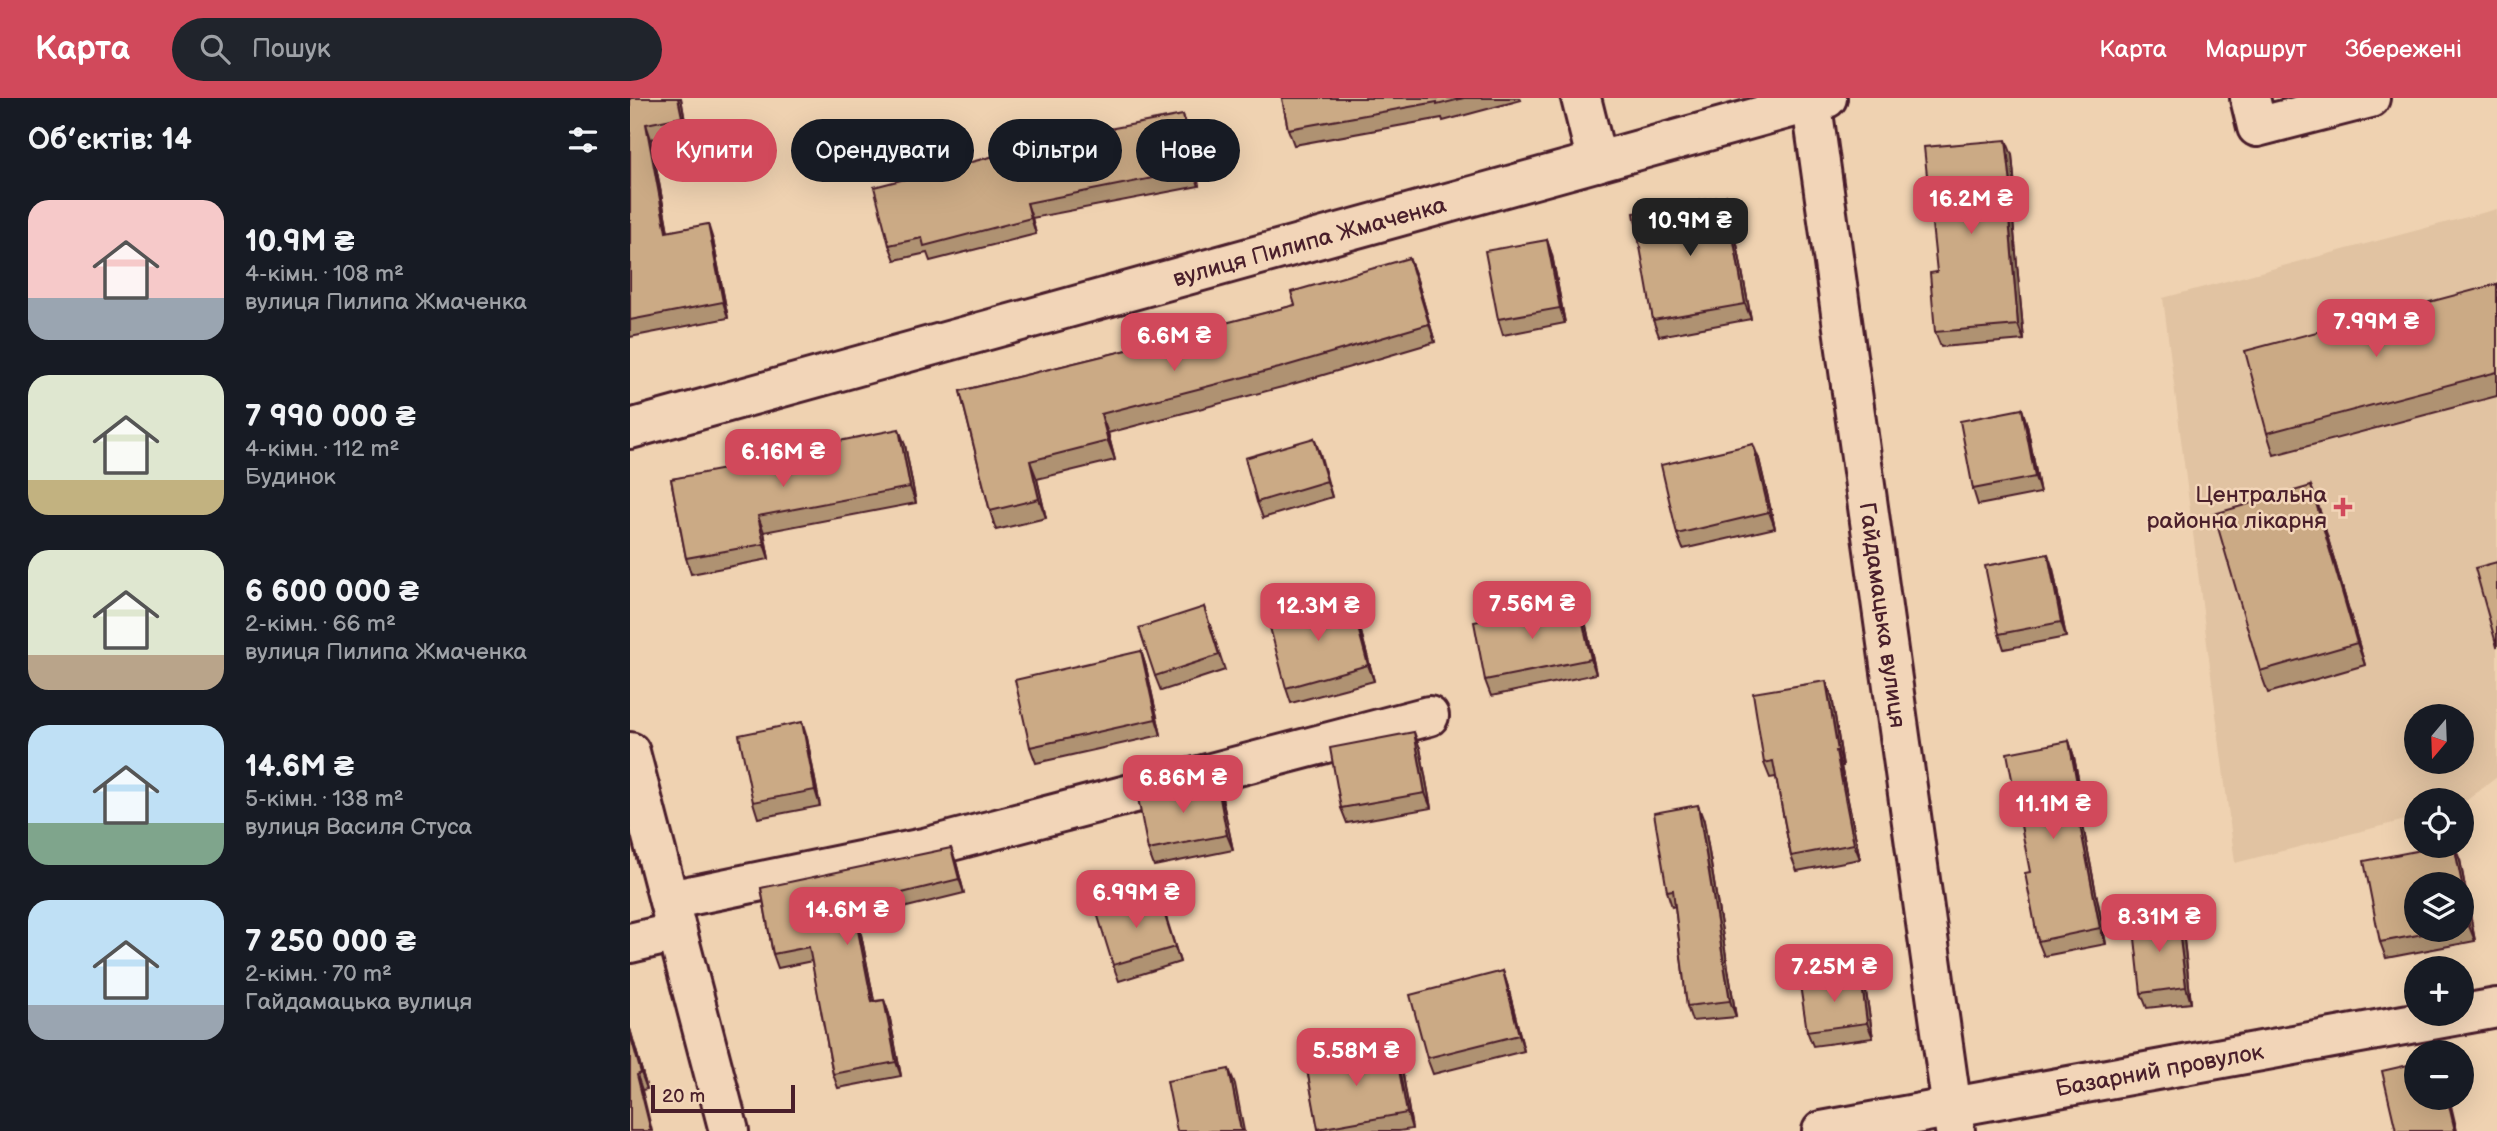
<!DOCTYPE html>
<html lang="uk">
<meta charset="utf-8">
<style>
:root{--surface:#171b24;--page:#20242c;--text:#f1f3f6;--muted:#9ea1a6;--accent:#d1495b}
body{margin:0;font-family:"Balsamiq Sans",sans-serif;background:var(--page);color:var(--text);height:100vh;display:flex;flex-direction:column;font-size:26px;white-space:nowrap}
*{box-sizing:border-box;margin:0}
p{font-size:23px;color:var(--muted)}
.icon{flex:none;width:38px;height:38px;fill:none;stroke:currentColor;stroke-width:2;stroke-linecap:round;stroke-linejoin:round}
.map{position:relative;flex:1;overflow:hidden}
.drawer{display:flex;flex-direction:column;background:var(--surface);width:630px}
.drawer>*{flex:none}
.top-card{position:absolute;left:21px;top:21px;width:665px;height:63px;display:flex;gap:14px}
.needle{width:46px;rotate:199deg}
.tools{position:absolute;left:1774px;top:606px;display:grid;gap:14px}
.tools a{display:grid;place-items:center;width:70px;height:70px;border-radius:50%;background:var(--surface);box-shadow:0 7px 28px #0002;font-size:35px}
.scale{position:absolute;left:21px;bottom:18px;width:144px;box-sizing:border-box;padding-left:7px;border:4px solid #4a1f2b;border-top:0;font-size:19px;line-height:24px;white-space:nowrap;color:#4a1f2b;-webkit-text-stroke:5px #f2d5b8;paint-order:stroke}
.price{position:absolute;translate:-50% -60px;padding:0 16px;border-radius:14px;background:var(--accent);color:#fff;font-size:23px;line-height:46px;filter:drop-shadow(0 2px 4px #0008)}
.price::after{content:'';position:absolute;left:50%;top:42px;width:21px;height:16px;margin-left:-10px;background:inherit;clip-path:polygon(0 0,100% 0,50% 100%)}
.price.active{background:#222;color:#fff}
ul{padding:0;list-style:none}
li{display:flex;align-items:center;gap:21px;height:175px;padding:0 28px}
li span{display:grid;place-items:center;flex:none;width:196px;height:140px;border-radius:21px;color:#555}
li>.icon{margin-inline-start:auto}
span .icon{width:84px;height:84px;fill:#fffc;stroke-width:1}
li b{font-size:30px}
h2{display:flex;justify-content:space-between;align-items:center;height:84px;padding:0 28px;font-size:30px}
.pill{padding:0 24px;border-radius:32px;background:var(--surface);box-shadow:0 7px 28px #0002;font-size:24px;line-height:63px}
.pill.active{background:var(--accent);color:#fff}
header{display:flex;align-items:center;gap:42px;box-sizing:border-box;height:98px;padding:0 35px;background:var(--accent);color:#fff}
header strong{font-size:33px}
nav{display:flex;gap:38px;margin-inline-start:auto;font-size:24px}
.search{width:490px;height:63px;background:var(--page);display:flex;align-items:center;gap:18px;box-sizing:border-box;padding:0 24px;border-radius:38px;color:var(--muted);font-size:26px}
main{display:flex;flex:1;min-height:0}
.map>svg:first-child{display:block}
.built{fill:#e1c3a2;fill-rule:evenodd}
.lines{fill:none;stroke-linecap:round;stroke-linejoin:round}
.minor-casing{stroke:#4a1f2b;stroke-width:44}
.minor{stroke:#f2d5b8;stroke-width:38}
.wall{fill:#af9272;stroke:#4a1f2b;stroke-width:2;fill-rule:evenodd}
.shaded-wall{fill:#8e775d;stroke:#4a1f2b;stroke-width:2}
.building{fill:#cbaa85;stroke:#4a1f2b;stroke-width:2}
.poi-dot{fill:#d1495b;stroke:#f2d5b8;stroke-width:2.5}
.labels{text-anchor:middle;stroke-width:5;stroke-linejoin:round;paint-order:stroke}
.street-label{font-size:23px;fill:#4a1f2b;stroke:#f2d5b8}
.poi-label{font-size:23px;fill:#4a1f2b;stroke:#f2d5b8;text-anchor:end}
</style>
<header>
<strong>Карта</strong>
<div class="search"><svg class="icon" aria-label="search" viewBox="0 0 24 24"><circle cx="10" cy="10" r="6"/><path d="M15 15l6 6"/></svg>Пошук</div>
<nav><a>Карта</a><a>Маршрут</a><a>Збережені</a></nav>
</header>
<main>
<section class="drawer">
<h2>Об’єктів: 14<svg class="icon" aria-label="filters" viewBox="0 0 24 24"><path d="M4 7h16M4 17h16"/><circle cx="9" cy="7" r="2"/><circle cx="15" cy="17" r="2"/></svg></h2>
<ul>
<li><span style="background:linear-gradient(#f6c9c9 70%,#9aa5b1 0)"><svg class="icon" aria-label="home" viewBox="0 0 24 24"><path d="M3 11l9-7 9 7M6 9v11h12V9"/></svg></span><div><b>10.9M ₴</b><p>4-кімн. · 108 m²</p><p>вулиця Пилипа Жмаченка</p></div></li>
<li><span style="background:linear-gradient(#dfe7d0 75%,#c2b280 0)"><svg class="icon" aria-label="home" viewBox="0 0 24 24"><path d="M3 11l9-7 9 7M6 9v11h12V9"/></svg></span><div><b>7 990 000 ₴</b><p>4-кімн. · 112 m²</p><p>Будинок</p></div></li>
<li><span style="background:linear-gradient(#dfe7d0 75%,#b9a48a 0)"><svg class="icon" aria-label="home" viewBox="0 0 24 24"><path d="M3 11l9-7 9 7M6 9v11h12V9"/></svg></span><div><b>6 600 000 ₴</b><p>2-кімн. · 66 m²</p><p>вулиця Пилипа Жмаченка</p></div></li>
<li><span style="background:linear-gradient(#bfe0f5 70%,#7fa58c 0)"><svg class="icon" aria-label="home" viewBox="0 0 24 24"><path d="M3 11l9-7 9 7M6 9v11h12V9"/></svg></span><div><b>14.6M ₴</b><p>5-кімн. · 138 m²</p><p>вулиця Василя Стуса</p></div></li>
<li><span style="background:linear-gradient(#bfe0f5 75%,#9aa5b1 0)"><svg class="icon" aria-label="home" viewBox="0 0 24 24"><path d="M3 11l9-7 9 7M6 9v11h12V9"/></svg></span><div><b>7 250 000 ₴</b><p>2-кімн. · 70 m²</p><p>Гайдамацька вулиця</p></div></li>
</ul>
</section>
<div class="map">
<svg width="1867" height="1033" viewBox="0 0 1867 1033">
<rect width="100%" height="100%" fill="#efd2b1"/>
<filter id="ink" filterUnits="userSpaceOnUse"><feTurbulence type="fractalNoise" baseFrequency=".0143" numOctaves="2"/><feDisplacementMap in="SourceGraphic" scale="14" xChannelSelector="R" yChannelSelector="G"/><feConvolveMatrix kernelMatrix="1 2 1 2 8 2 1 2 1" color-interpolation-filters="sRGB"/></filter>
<g filter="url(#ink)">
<path class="built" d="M1867 111V679L1832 706V702H1787V719L1605 765 1533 200ZM1787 618H1832V663H1787Z"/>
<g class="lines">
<defs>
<g id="minor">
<polyline points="951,0 967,64"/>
<path id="s1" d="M1181 0 1325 1033"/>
<polyline points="1620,0 1627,29 1740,0"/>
<path id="s2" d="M0 331 1197 0"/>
<polyline points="0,654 99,1033"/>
<polyline points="39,802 298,749 799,618"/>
<polyline points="0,845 47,834"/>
<path id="s3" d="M1192 1033 1867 910"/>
</g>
</defs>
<use href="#minor" class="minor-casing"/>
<use href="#minor" class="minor"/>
</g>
<g class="wall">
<polygon points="0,0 51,0 57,35 21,41 38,134 83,142 98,220 0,239"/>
<polygon points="652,0 890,0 891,2 813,23 812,20 664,47 658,31"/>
<polygon points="553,17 558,33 569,88 402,120 406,136 300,163 297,155 265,162 259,147"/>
<polygon points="1382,57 1387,112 1382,112 1394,242 1311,249 1305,234 1307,174"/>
<polygon points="1096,98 1101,114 1121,221 1029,238 1023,222"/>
<polygon points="917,142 922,157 935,225 873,237 868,221"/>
<polygon points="779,160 786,178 805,244 656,288 478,335 485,362 407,381 416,420 366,432 360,413 330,293 522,246 665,207"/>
<polygon points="1867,186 1867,298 1644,357 1637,335"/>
<polygon points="1392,311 1397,327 1410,395 1348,407 1343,391"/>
<polygon points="684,340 702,399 633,420 627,404"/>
<polygon points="275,347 286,405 134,434 139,461 61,476 56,460 41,381"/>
<polygon points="1129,361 1145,430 1053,451 1047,436"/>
<polygon points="1681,388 1689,410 1735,567 1638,595 1630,573"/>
<polygon points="1423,471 1436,539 1374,551 1369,536"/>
<polygon points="948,503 954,518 966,576 861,598 855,582"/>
<polygon points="574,509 595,572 531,593 525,578"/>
<polygon points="726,515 744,583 661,605 656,590"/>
<polygon points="511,553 516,569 531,637 406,665 400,649"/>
<polygon points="1202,599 1213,668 1211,668 1230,761 1167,773 1161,758 1146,679 1140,680 1134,665"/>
<polygon points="177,640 190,708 128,720 123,704"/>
<polygon points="1439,643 1444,659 1457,727 1453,728 1476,846 1414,858 1408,843 1400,774"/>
<polygon points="790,650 801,710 717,725 711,710"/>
<polygon points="586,679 591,695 603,752 524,768 518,752"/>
<polygon points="1074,723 1106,919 1062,923 1057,908 1045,808 1042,809 1037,793"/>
<path d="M1830 762 1845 843 1756 860 1750 844ZM1832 786V831H1787Z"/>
<polygon points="326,764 334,795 228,821 244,903 254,902 259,916 271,978 208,990 203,976 182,863 148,870 143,856 131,790"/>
<polygon points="528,796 550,864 489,883 483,867"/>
<polygon points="1547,817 1553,833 1561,905 1517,910 1511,895"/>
<polygon points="873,873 878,889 894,953 803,976 797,960"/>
<polygon points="1236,894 1243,940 1183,948 1177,933"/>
<polygon points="0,931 17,991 12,992 0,1033"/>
<polygon points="771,965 782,1031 769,1033 689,1033 676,966"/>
</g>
<g class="shaded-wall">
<polygon points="48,0 51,0 57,35 52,19"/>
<polygon points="553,17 558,33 569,88 563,72"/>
<polygon points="16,26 21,41 41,150 36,134"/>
<polygon points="1376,42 1382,57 1387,112 1382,96"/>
<polygon points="1377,97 1382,112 1394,242 1388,227"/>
<polygon points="1096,98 1101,114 1121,221 1115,206"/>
<polygon points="397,105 402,120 406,136 401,120"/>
<polygon points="78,126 83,142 98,220 93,204"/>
<polygon points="917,142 922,157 935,225 930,210"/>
<polygon points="779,160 786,178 805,244 799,226"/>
<polygon points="1392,311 1397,327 1410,395 1405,379"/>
<polygon points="471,316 478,335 485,362 478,343"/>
<polygon points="269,331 275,347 286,405 280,389"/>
<polygon points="684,340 690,355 702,399 697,383"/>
<polygon points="1123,346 1129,361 1145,430 1139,414"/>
<polygon points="400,363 407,381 416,420 409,401"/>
<polygon points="1681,388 1689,410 1735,567 1727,545"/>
<polygon points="128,418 134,434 139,461 134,446"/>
<polygon points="1418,456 1423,471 1436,539 1431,524"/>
<polygon points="720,500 726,515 744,583 738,567"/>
<polygon points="948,503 954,518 966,576 961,561"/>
<polygon points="511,553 516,569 531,637 526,621"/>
<polygon points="1196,583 1202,599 1213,668 1208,653"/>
<polygon points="172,624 177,640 190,708 185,692"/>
<polygon points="784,634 790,650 801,710 795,695"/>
<polygon points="1439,643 1444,659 1457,727 1452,711"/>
<polygon points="1206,653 1211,668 1230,761 1224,746"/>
<polygon points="586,679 591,695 603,752 597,737"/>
<polygon points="1068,707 1074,723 1106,919 1100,903"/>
<polygon points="1447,712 1453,728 1476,846 1470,830"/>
<polygon points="1824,747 1830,762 1845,843 1839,828"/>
<polygon points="321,750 326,764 334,795 329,781"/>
<polygon points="528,796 534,812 550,864 545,849"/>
<polygon points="223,807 228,821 247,918 242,904"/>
<polygon points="1547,817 1553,833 1561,905 1556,889"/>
<polygon points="873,873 878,889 894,953 889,937"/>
<polygon points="1231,879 1236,894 1243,940 1237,925"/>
<polygon points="254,902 259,916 271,978 266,964"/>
<polygon points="0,931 17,991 11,975 0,936"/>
<polygon points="765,950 771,965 782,1031 777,1015"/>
<polygon points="599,971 605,986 614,1033 611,1033"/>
<polygon points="7,977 12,992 22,1033 21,1033"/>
<polygon points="1817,999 1819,999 1827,1033 1825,1033"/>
</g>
<g class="building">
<polygon points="0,0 48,0 52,19 16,26 36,134 78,126 93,204 0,222"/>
<polygon points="652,0 834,0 807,7 807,4 658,31"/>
<polygon points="553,17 563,72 397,105 401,120 294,148 292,140 259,147 244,89 442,38"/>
<polygon points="1376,42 1382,96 1377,97 1388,227 1305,234 1300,175 1307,174 1294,49"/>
<polygon points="1096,98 1115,206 1023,222 1004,115"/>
<polygon points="917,142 930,210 868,221 855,153"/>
<polygon points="779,160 799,226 649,270 471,316 478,343 400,363 409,401 360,413 330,293 522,246 522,244 665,207 661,194"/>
<polygon points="1867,186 1867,274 1637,335 1615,253"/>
<polygon points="1392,311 1405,379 1343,391 1330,323"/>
<polygon points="269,331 280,389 128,418 134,446 56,460 41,381 175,356 174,350"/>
<polygon points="684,340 697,383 627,404 615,360"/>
<polygon points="1123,346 1139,414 1047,436 1031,367"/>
<polygon points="1681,388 1727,545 1630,573 1584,416"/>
<polygon points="1418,456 1431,524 1369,536 1355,468"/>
<polygon points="1867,464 1867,549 1845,470"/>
<polygon points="720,500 738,567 656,590 638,522"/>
<polygon points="948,503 961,561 855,582 844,524"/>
<polygon points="574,509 589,557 525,578 509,530"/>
<polygon points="511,553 526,621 400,649 385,582"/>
<polygon points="1196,583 1208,653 1206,653 1224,746 1161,758 1143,663 1134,665 1123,595"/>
<polygon points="172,624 185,692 123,704 109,637"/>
<polygon points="784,634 795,695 711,710 700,650"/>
<polygon points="1439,643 1452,711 1447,712 1470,830 1408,843 1395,775 1400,774 1377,655"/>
<polygon points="586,679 597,737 518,752 508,700"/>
<polygon points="1068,707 1100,903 1057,908 1043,792 1037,793 1024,715"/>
<polygon points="1817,747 1824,747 1832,786 1787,786 1787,831 1820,831 1750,844 1734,763"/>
<polygon points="321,750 329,781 223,807 242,904 254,902 266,964 203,976 179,849 143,856 131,790"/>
<polygon points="1832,789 1839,828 1832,829"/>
<polygon points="528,796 545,849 483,867 467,815"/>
<polygon points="1547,817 1556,889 1511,895 1503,822"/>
<polygon points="873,873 889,937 797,960 780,897"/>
<polygon points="1231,879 1237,925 1177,933 1170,887"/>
<polygon points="0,936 11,975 7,977 21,1033 0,1033"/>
<polygon points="765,950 777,1015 688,1031 676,966"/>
<polygon points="1787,965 1787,999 1817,999 1825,1033 1766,1033 1752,973"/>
<polygon points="599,971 611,1033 547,1033 537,983"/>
</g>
</g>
<path class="poi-dot" d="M1709.5 398.5h7v7h7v7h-7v7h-7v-7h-7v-7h7z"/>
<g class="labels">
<g class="street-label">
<text dy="8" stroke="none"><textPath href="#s2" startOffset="705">вулиця Пилипа Жмаченка</textPath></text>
<text dy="8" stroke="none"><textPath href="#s1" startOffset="522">Гайдамацька вулиця</textPath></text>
<text dy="8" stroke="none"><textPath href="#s3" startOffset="343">Базарний провулок</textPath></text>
</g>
<g class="poi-label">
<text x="1697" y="404">Центральна<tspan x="1697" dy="26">районна лікарня</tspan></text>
</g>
</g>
</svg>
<div class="tools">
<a><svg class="needle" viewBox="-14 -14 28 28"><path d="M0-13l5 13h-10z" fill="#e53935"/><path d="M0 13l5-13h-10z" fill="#9ea1a6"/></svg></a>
<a><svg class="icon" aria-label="locate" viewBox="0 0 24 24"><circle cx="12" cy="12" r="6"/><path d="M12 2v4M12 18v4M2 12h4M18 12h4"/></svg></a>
<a><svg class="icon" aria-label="layers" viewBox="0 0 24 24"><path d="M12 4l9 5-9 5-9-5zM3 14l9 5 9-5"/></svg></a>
<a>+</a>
<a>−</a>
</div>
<div class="scale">20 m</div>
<b class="price" style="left:1341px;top:138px">16.2M ₴</b>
<b class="price active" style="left:1060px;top:160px">10.9M ₴</b>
<b class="price" style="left:1746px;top:261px">7.99M ₴</b>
<b class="price" style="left:544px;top:275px">6.6M ₴</b>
<b class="price" style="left:153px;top:391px">6.16M ₴</b>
<b class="price" style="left:902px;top:543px">7.56M ₴</b>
<b class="price" style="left:688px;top:545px">12.3M ₴</b>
<b class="price" style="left:553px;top:717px">6.86M ₴</b>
<b class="price" style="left:1423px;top:743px">11.1M ₴</b>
<b class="price" style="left:506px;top:832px">6.99M ₴</b>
<b class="price" style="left:217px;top:849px">14.6M ₴</b>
<b class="price" style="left:1529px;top:856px">8.31M ₴</b>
<b class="price" style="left:1204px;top:906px">7.25M ₴</b>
<b class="price" style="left:726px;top:990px">5.58M ₴</b>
<div class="top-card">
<a class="pill active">Купити</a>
<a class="pill">Орендувати</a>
<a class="pill">Фільтри</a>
<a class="pill">Нове</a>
</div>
</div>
</main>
